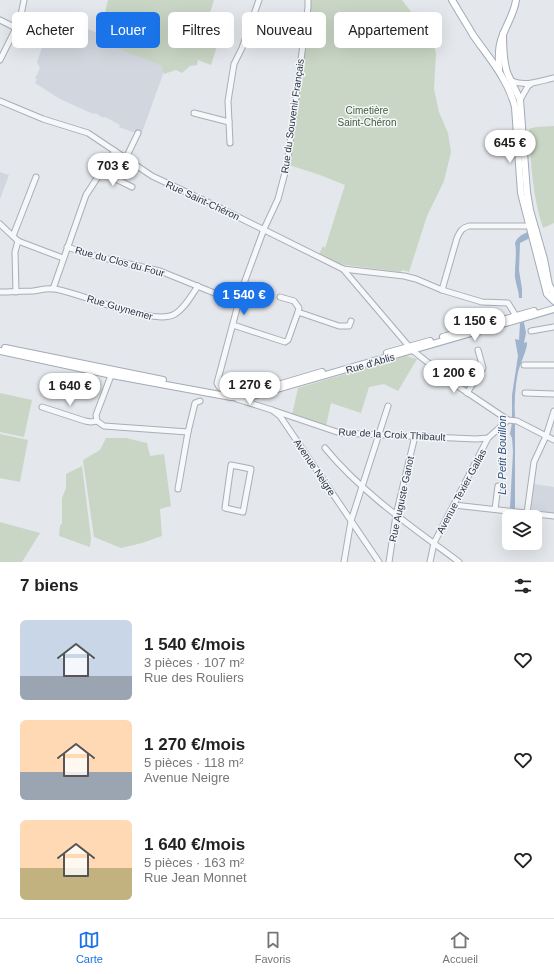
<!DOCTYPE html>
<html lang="fr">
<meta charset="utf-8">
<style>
:root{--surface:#fff;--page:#f6f6f6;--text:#222;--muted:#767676;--line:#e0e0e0;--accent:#1a73e8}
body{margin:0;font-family:Helvetica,sans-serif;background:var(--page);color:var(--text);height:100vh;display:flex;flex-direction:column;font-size:15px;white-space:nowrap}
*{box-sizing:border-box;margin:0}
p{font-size:13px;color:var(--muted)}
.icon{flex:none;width:22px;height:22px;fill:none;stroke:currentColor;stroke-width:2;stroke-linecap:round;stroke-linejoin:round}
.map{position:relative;height:562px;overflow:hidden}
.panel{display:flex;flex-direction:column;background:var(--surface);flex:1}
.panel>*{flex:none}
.top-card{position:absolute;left:12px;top:12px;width:530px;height:36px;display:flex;gap:8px}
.fabs{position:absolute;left:502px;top:510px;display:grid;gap:8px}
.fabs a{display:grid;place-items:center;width:40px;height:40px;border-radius:6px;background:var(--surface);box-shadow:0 4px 16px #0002;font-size:20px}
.price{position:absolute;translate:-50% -34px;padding:0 9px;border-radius:14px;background:#fff;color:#222;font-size:13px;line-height:26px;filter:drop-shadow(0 1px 2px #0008)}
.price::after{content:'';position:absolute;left:50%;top:24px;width:12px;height:9px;margin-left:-6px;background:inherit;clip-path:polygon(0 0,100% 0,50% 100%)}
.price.on{background:var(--accent);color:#fff}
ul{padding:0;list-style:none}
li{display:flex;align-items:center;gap:12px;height:100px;padding:0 20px}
li span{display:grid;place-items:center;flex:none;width:112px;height:80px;border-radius:6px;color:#555}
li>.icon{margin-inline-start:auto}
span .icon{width:48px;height:48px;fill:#fffc;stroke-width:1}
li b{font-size:17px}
h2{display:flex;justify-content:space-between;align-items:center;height:48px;padding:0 20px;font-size:17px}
.pill{padding:0 14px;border-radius:6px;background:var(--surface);box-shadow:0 4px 16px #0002;font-size:14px;line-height:36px}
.pill.on{background:var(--accent);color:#fff}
.tab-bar{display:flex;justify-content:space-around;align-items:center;height:56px;border-top:1px solid var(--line);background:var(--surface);font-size:11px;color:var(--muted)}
.tab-bar a{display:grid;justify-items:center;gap:2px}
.tab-bar .on{color:var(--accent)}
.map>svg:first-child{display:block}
.built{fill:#d2d6de}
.green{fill:#c9d6c5}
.water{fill:#9fb4cc}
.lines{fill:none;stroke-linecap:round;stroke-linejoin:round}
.minor-casing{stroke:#a9aeb7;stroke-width:7}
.major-casing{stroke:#a3abb8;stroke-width:8}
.minor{stroke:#f7f8fa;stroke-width:5}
.major{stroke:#fff;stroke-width:6}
.labels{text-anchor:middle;stroke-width:3;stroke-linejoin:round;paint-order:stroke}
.park-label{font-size:10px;fill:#3f6138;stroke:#f4f6f9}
.street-label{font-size:10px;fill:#2b3445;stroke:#f4f6f9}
.water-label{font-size:11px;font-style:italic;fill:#34527a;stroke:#f4f6f9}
</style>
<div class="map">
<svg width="554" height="562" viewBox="0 0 554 562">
<rect width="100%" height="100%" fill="#e4e7ec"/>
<g class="built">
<polygon points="53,16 151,53 166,66 141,135 119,127 120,125 105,117 104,118 98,115 98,114 91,113 60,99 35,83 37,79 35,78 40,68 37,62"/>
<polygon points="0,172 9,175 0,199"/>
<polygon points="534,484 554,487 554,513 532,511 531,509"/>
</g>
<g class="green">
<polygon points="108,0 214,0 206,25 222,30 211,65 198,60 197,65 190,66 182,73 176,70 164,74 162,66 107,44 105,39 102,37 103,34 101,30"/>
<polygon points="310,0 402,0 432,39 436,53 434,89 439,112 448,133 451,152 444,181 427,216 409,272 403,270 400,272 338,264 319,254 323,246 325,248 345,185 320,175 289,165"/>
<path d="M554 126V223L543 228C532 194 531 164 529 129L536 127Z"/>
<polygon points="406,356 417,359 398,391 384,384 369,387 361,413 331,403 326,426 292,415 298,388"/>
<polygon points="0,393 32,400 24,437 0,432"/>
<polygon points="0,434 28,440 20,482 0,478"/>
<polygon points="106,438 126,438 147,443 150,456 164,454 171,506 160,509 162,536 142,543 121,548 94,537 83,460 100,450"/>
<polygon points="82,466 91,538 90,547 59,536 60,525 62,524 62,498 66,488 66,474"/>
<polygon points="0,522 40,533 22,562 0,562"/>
</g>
<g class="water">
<path d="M528 232 530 238 520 243 519 270 522 289V298H519C519 289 514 281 515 272 515 263 517 252 515 243 517 237 523 234 528 232Z"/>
<path d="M524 322 526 333 524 343 527 342C528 348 520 364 518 372 515 387 514 403 515 418H512V395L518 356 515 339 519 340 520 323Z"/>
<polygon points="512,423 515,423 515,509 510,508 513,452 512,438 510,434"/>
</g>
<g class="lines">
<defs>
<g id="minor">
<polyline points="0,20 16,28"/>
<polyline points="0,60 20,20 24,0"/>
<path d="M512 81C525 87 540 81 554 78"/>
<polyline points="520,100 528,86 531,84"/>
<polyline points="0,101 43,119 88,133 152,176 216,206 343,269 404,276 416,279 442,290 482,302 508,303 516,316"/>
<polyline points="194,113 229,122"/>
<polyline points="230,143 228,101 234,64 242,48 259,0"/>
<polyline points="126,158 138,133"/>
<polyline points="102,172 132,187"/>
<polyline points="0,224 18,241 63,258"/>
<polyline points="13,236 36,177"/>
<polyline points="67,247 95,256 160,271 239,303"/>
<polyline points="343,269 412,350 459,387 508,420 517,421 554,440"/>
<polyline points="53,289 86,195 115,151"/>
<path d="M442 290 457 238C460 231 462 228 469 226H529"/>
<path d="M0 292C11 292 22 291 33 291 40 290 48 288 55 289 82 293 153 327 175 314 185 308 191 296 198 286"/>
<polyline points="16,292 15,252 18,241"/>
<polyline points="280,297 294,301 299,308 298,312"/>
<polyline points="233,325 285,342 288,340 298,312 339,326 349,326 351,321"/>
<polyline points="531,331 554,327"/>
<polyline points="524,365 554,365"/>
<polyline points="112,373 96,415 97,421 104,426 188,432 195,403 200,401"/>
<polyline points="226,392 219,387 217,383 243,286 264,229 278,199 287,165 308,7 308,0"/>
<polyline points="467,393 483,368 478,350"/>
<polyline points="525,393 554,394"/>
<polyline points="237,399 272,410 280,416 379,562"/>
<polyline points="42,407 85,421 91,422 97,421"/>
<polyline points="272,410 340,433 476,439 488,438 508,420"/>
<path d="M325 448C362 493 412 527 459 562"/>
<polygon points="231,465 251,469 243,512 225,508"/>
<polyline points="178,489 188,432"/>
<polyline points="454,505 554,516"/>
<polyline points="495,509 498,486"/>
<polyline points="527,513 534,462 546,436 554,411"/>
<polyline points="344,562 351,521 388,406"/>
<polyline points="389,562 396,515 415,436"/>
<polyline points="430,562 434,543 488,438"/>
</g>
<g id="major">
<path d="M452 0C459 12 466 23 473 35 489 58 508 79 515 107L521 193 547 294 554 301"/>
<path d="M503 34C503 46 503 60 507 72 511 82 516 90 520 100L527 192 530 210 544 259 549 285 554 294"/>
<path d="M499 70C499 61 498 53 500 44 503 29 514 16 516 0"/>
<polyline points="443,337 534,311"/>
<polyline points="5,348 163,380"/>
<polyline points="0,351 112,375 231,397 246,398 554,309"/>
<polyline points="387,353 430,341"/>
<polyline points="268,388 322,372"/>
</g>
</defs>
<use href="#minor" class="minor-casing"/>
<use href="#major" class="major-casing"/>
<use href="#minor" class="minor"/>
<use href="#major" class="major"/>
</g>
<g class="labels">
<g class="park-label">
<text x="367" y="114">Cimetière<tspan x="367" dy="12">Saint-Chéron</tspan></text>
</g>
<g class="street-label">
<text transform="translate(292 116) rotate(-82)" y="4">Rue du Souvenir Français</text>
<text transform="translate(203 200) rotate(25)" y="4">Rue Saint-Chéron</text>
<text transform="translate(120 261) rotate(15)" y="4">Rue du Clos du Four</text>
<text transform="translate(120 307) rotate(16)" y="4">Rue Guynemer</text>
<text transform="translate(370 363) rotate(-16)" y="4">Rue d'Ablis</text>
<text transform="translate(392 434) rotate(3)" y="4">Rue de la Croix Thibault</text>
<text transform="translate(315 467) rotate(56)" y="4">Avenue Neigre</text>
<text transform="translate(461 491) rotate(-62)" y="4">Avenue Texier Gallas</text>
<text transform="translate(401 499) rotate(-78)" y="4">Rue Auguste Ganot</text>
</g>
<g class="water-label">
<text transform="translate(502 455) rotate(-90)" y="4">Le Petit Bouillon</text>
</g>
</g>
</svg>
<div class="fabs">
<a><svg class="icon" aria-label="layers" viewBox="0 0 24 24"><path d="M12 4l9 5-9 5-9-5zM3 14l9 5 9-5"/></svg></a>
</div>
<b class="price" style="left:510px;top:164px">645 €</b>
<b class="price" style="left:113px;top:187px">703 €</b>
<b class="price on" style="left:244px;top:316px">1 540 €</b>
<b class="price" style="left:475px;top:342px">1 150 €</b>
<b class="price" style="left:454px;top:394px">1 200 €</b>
<b class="price" style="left:250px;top:406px">1 270 €</b>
<b class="price" style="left:70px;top:407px">1 640 €</b>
<div class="top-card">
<a class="pill">Acheter</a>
<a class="pill on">Louer</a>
<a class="pill">Filtres</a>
<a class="pill">Nouveau</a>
<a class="pill">Appartement</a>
</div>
</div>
<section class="panel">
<h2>7 biens<svg class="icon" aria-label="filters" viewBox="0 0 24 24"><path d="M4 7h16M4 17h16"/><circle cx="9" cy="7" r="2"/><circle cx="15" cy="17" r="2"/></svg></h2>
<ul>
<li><span style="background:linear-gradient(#c9d6e8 70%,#9aa5b1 0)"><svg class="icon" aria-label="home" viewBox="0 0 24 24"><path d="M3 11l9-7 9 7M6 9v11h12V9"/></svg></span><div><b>1 540 €/mois</b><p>3 pièces · 107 m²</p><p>Rue des Rouliers</p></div><svg class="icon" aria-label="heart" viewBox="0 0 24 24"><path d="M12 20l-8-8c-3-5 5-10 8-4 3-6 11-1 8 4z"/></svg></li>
<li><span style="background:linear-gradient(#ffd9b3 65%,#9aa5b1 0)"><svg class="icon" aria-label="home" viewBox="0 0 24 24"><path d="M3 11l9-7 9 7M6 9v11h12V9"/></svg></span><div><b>1 270 €/mois</b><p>5 pièces · 118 m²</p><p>Avenue Neigre</p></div><svg class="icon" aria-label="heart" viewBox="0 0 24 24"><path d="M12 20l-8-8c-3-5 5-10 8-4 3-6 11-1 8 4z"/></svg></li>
<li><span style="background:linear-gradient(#ffd9b3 60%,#c2b280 0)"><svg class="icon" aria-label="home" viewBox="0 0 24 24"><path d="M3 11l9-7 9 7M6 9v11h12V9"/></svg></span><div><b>1 640 €/mois</b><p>5 pièces · 163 m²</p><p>Rue Jean Monnet</p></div><svg class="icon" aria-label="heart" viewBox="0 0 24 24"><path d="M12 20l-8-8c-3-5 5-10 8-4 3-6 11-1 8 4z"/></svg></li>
</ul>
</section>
<nav class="tab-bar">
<a class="on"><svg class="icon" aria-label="map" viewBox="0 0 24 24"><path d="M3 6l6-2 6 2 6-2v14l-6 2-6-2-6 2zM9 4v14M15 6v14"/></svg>Carte</a>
<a><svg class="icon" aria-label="saved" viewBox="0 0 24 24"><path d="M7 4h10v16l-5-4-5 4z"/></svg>Favoris</a>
<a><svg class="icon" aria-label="home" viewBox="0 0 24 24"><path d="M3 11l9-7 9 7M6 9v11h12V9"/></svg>Accueil</a>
</nav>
